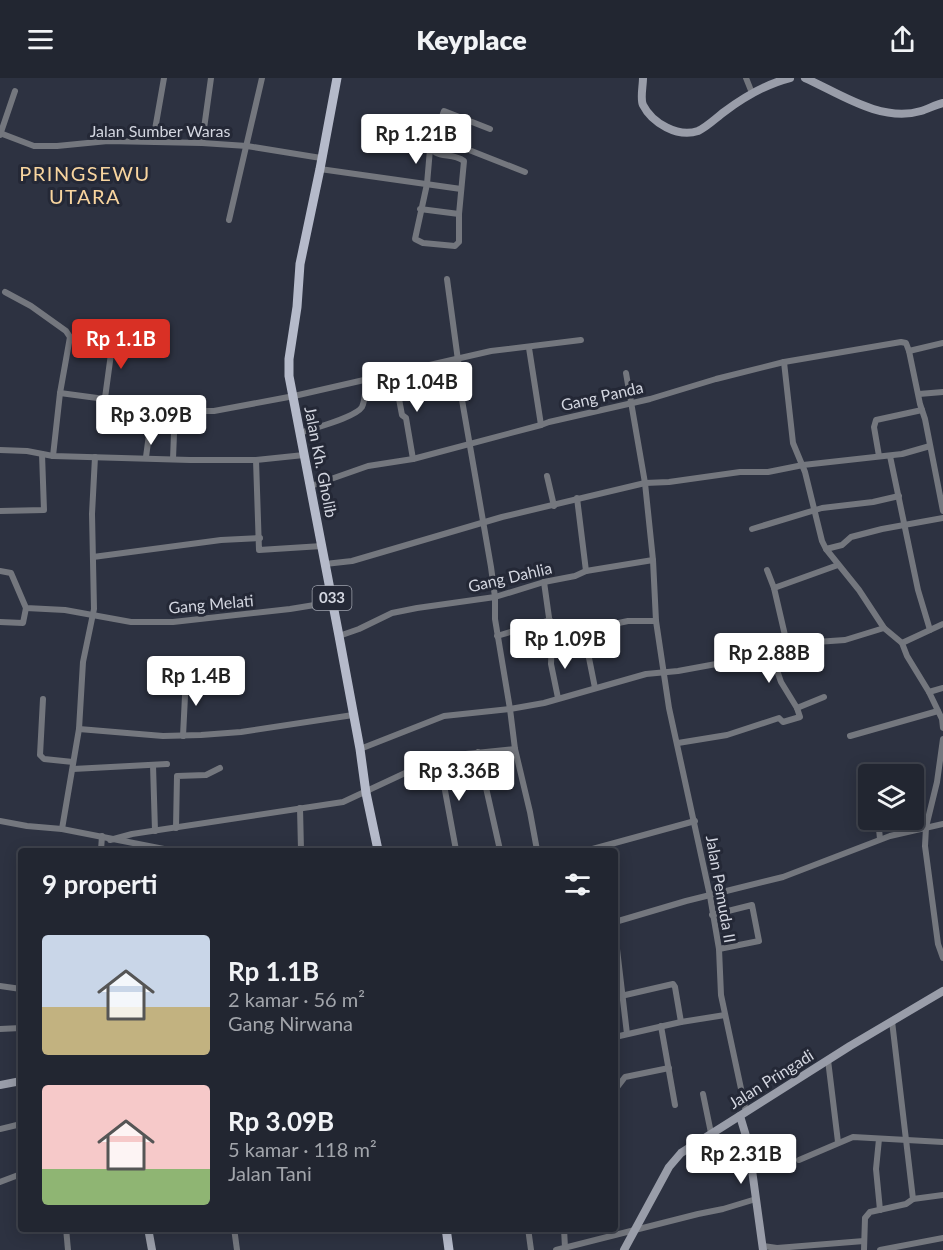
<!DOCTYPE html>
<html lang="id">
<meta charset="utf-8">
<style>
:root{--surface:#222631;--page:#2a2e39;--text:#f1f3f6;--muted:#a2a5ab;--line:#3f434d;--accent:#d93025}
body{margin:0;font-family:Lato,sans-serif;background:var(--page);color:var(--text);height:100vh;display:flex;flex-direction:column;font-size:22px;white-space:nowrap}
*{box-sizing:border-box;margin:0}
p{font-size:20px;color:var(--muted)}
.icon{flex:none;width:33px;height:33px;fill:none;stroke:currentColor;stroke-width:2;stroke-linecap:round;stroke-linejoin:round}
.map{position:relative;flex:1;overflow:hidden}
.side{position:absolute;left:18px;top:770px;width:600px;height:384px;display:flex;flex-direction:column;background:var(--surface);border-radius:6px;box-shadow:0 3px 15px #0003,0 0 0 2px var(--line)}
.side>*{flex:none}
.tools{position:absolute;left:858px;top:686px;display:grid;gap:12px}
.tools a{display:grid;place-items:center;width:66px;height:66px;border-radius:6px;background:var(--surface);box-shadow:0 3px 15px #0003,0 0 0 2px var(--line);font-size:30px}
.price{position:absolute;translate:-50% -51px;padding:0 14px;border-radius:6px;background:#fff;color:#222;font-size:20px;line-height:39px;filter:drop-shadow(0 2px 3px #0008)}
.price::after{content:'';position:absolute;left:50%;top:36px;width:18px;height:14px;margin-left:-9px;background:inherit;clip-path:polygon(0 0,100% 0,50% 100%)}
.price.on{background:var(--accent);color:#fff}
ul{padding:0;list-style:none}
li{display:flex;align-items:center;gap:18px;height:150px;padding:0 24px}
li span{display:grid;place-items:center;flex:none;width:168px;height:120px;border-radius:6px;color:#555}
li>.icon{margin-inline-start:auto}
span .icon{width:72px;height:72px;fill:#fffc;stroke-width:1}
li b{font-size:26px}
h2{display:flex;justify-content:space-between;align-items:center;height:72px;padding:0 24px;font-size:26px}
header{display:flex;justify-content:space-between;align-items:center;height:78px;padding:0 24px;background:var(--surface);font-size:27px;font-weight:800}
.map>svg:first-child{display:block}
.lines{fill:none;stroke-linecap:round;stroke-linejoin:round}
.street{stroke:#74777e;stroke-width:6}
.secondary{stroke:#999da9;stroke-width:8}
.primary{stroke:#b5baca;stroke-width:9}
.labels{text-anchor:middle;stroke-width:6;stroke-linejoin:round;paint-order:stroke}
.shield{fill:#242836;stroke:#9ea2ad;stroke-width:1.5}
.shield-label{font-size:15px;font-weight:bold;fill:#d3d6e0}
.street-label{font-size:16px;fill:#d3d6e0;stroke:#242836}
.quarter-label{font-size:20px;letter-spacing:1.5px;fill:#f8d59f;stroke:#242836}
</style>
<header><svg class="icon" aria-label="menu" viewBox="0 0 24 24"><path d="M4 6h16M4 12h16M4 18h16"/></svg>Keyplace<svg class="icon" aria-label="share" viewBox="0 0 24 24"><path d="M12 15V3M7 8l5-5 5 5M5 13v7h14v-7"/></svg></header>
<div class="map">
<svg width="943" height="1172" viewBox="0 0 943 1172">
<rect width="100%" height="100%" fill="#2d3241"/>
<g class="lines">
<g class="street">
<polyline points="746,0 752,15"/>
<polyline points="0,55 34,68 57,68 108,63 202,65 247,68 321,80"/>
<polyline points="0,57 15,13"/>
<polyline points="436,59 525,94"/>
<path d="M396 60 427 62C435 85 449 72 464 83L459 136V164L455 168 423 165 415 161 427 106 430 71 444 33 490 51"/>
<polyline points="153,63 164,0"/>
<polyline points="202,65 211,0"/>
<polyline points="320,91 461,111"/>
<polyline points="420,131 459,136"/>
<polyline points="229,142 262,0"/>
<polyline points="447,201 460,297 462,322 491,489 495,519 495,541 510,631 515,671 530,734 537,772"/>
<polyline points="5,214 31,228 66,253 70,259 60,315 53,378"/>
<polyline points="529,270 541,347"/>
<polyline points="909,273 943,265"/>
<polyline points="784,284 793,365 805,394 822,463 826,471 859,512 884,550 902,565 907,578 929,614 942,641 943,650"/>
<polyline points="394,294 402,337 406,340 413,381"/>
<polyline points="626,295 645,405 653,482 656,543 669,630 710,818 719,871 721,917 746,1034"/>
<polyline points="60,315 194,333 214,333 294,318 491,273 581,262"/>
<polyline points="919,316 943,314"/>
<polyline points="105,320 113,261"/>
<path d="M300 355C313 350 355 340 362 329 366 321 365 309 366 300"/>
<polyline points="0,372 27,373 53,378 190,382 256,382 304,377"/>
<polyline points="879,378 874,349 876,342 922,332"/>
<polyline points="890,378 918,512 930,552"/>
<polyline points="146,379 153,327"/>
<polyline points="173,381 175,330"/>
<polyline points="256,382 259,472 322,468"/>
<polyline points="547,398 554,428"/>
<polyline points="311,408 368,388 413,381 541,347 549,344 650,321 716,301 784,284 901,264 906,265 909,273 920,326 925,341 943,433"/>
<polyline points="577,420 586,493"/>
<polyline points="0,433 44,432 42,376"/>
<polyline points="752,451 822,430 873,424 899,418"/>
<polyline points="826,471 842,467 851,459 882,451 943,440"/>
<polyline points="93,479 221,462 260,460"/>
<polyline points="325,486 352,483 502,439 645,405 669,404 740,394 768,394 803,387 902,376 930,368"/>
<polyline points="767,492 774,510 787,566"/>
<polyline points="0,493 11,495 26,530 65,532 131,544 173,544 290,531 333,524"/>
<polyline points="544,504 552,561 551,586 558,620"/>
<polyline points="774,510 838,487"/>
<polyline points="0,544 23,545 26,530"/>
<polyline points="584,555 595,610"/>
<polyline points="339,558 359,551 392,535 417,530 495,519 544,504 575,498 586,493 653,482"/>
<polyline points="497,558 550,542"/>
<polyline points="551,565 609,547 628,543 656,543"/>
<polyline points="902,565 943,546"/>
<polyline points="929,614 943,610"/>
<polyline points="43,621 40,677 44,681 73,684"/>
<polyline points="797,630 824,619"/>
<polyline points="79,651 163,658 201,657 241,654 353,637"/>
<polyline points="183,658 186,598"/>
<polyline points="850,658 938,633"/>
<polyline points="943,661 937,704 926,749 925,768 938,866 943,880"/>
<polyline points="678,665 727,657 779,640 783,644 800,639 797,630 781,604 770,572"/>
<polyline points="360,671 444,638 510,631 544,625 646,596 678,593 727,584 787,566 845,562 884,550"/>
<polyline points="478,674 500,772"/>
<polyline points="439,680 456,772"/>
<polyline points="153,687 155,753"/>
<polyline points="73,691 167,686"/>
<polyline points="300,730 301,772"/>
<polyline points="878,741 880,761"/>
<polyline points="0,743 27,748 62,751 169,772"/>
<polyline points="176,750 177,698 206,697 220,690"/>
<polyline points="62,751 79,651 83,584 94,531 92,436 95,379"/>
<polyline points="110,762 132,756 343,724 433,682 446,678 515,671"/>
<polyline points="101,772 102,758"/>
<polyline points="589,772 695,743"/>
<polyline points="712,837 752,827 759,863 719,871"/>
<polyline points="615,844 686,823 783,799 890,758 943,746"/>
<polyline points="615,854 627,956"/>
<polyline points="0,908 21,911"/>
<polyline points="621,918 673,906 675,909 681,944"/>
<polyline points="661,948 675,1027"/>
<polyline points="0,951 21,950"/>
<polyline points="615,959 681,944 725,937"/>
<polyline points="828,982 838,1064"/>
<polyline points="615,1012 625,999 669,990"/>
<polyline points="703,1016 711,1055"/>
<polyline points="0,1051 21,1046"/>
<polyline points="879,1061 876,1091 880,1132"/>
<polyline points="799,1082 853,1059 943,1064"/>
<polyline points="0,1104 21,1096"/>
<polyline points="913,1121 943,1117"/>
<polyline points="66,1150 68,1172"/>
<polyline points="234,1150 237,1172"/>
<polyline points="528,1150 531,1172"/>
<polyline points="564,1150 565,1170"/>
<polyline points="763,1168 777,1170 864,1163"/>
<polyline points="556,1172 698,1136 723,1131 756,1121"/>
<polyline points="864,1172 865,1140 870,1134 906,1126 913,1121 892,943"/>
<polyline points="880,1172 943,1160"/>
</g>
<g class="secondary">
<path d="M643 0C643 8 640 21 643 27 652 45 678 60 698 53 707 49 716 40 724 34 744 19 766 6 790 0"/>
<path d="M805 0C839 15 881 45 921 33 928 31 935 27 943 25"/>
<polyline points="0,1007 21,1003"/>
<polyline points="740,1038 746,1058 752,1092 763,1172"/>
<polyline points="148,1150 152,1172"/>
<polyline points="624,1172 669,1089 681,1075 850,968 943,913"/>
</g>
<g class="primary">
<polyline points="337,0 320,91 300,186 297,229 289,281 289,298 339,558 360,671 366,715 378,772"/>
<polyline points="446,1150 449,1172"/>
</g>
</g>
<g class="labels">
<rect class="shield" x="312.5" y="508" width="39" height="24" rx="4.5"/>
<g class="shield-label">
<text x="332" y="525">033</text>
</g>
<g class="street-label">
<text x="160" y="59">Jalan Sumber Waras</text>
<text transform="translate(602 318) rotate(-13)" y="6">Gang Panda</text>
<text transform="translate(321 384) rotate(79)" y="6">Jalan Kh. Gholib</text>
<text transform="translate(510 499) rotate(-13)" y="6">Gang Dahlia</text>
<text transform="translate(211 526) rotate(-5)" y="6">Gang Melati</text>
<text transform="translate(721 811) rotate(80)" y="6">Jalan Pemuda II</text>
<text transform="translate(771 1001) rotate(-32)" y="6">Jalan Pringadi</text>
</g>
<g class="quarter-label">
<text x="85" y="103">PRINGSEWU<tspan x="85" dy="23">UTARA</tspan></text>
</g>
</g>
</svg>
<div class="tools">
<a><svg class="icon" aria-label="layers" viewBox="0 0 24 24"><path d="M12 4l9 5-9 5-9-5zM3 14l9 5 9-5"/></svg></a>
</div>
<b class="price" style="left:416px;top:87px">Rp 1.21B</b>
<b class="price on" style="left:121px;top:292px">Rp 1.1B</b>
<b class="price" style="left:417px;top:335px">Rp 1.04B</b>
<b class="price" style="left:151px;top:368px">Rp 3.09B</b>
<b class="price" style="left:565px;top:592px">Rp 1.09B</b>
<b class="price" style="left:769px;top:606px">Rp 2.88B</b>
<b class="price" style="left:196px;top:629px">Rp 1.4B</b>
<b class="price" style="left:459px;top:724px">Rp 3.36B</b>
<b class="price" style="left:741px;top:1107px">Rp 2.31B</b>
<section class="side">
<h2>9 properti<svg class="icon" aria-label="filters" viewBox="0 0 24 24"><path d="M4 7h16M4 17h16"/><circle cx="9" cy="7" r="2"/><circle cx="15" cy="17" r="2"/></svg></h2>
<ul>
<li><span style="background:linear-gradient(#c9d6e8 60%,#c2b280 0)"><svg class="icon" aria-label="home" viewBox="0 0 24 24"><path d="M3 11l9-7 9 7M6 9v11h12V9"/></svg></span><div><b>Rp 1.1B</b><p>2 kamar · 56 m²</p><p>Gang Nirwana</p></div></li>
<li><span style="background:linear-gradient(#f6c9c9 70%,#8fb573 0)"><svg class="icon" aria-label="home" viewBox="0 0 24 24"><path d="M3 11l9-7 9 7M6 9v11h12V9"/></svg></span><div><b>Rp 3.09B</b><p>5 kamar · 118 m²</p><p>Jalan Tani</p></div></li>
</ul>
</section>
</div>
